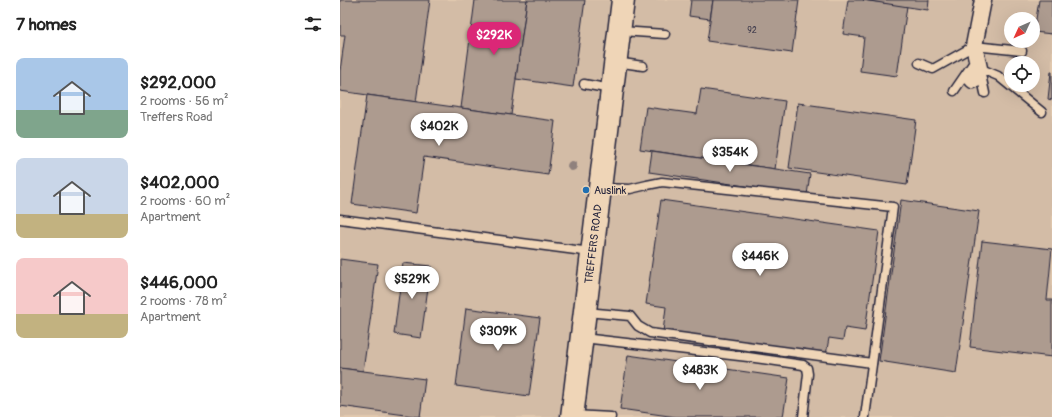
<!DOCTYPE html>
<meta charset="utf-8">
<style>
:root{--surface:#fff;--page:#f2f2f2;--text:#222;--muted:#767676;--accent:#db2777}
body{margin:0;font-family:Pangolin,sans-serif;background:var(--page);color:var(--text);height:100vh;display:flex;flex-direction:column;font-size:15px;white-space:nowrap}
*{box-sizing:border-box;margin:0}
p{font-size:13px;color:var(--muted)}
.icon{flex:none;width:22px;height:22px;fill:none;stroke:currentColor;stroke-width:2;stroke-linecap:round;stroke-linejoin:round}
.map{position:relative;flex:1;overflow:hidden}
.panel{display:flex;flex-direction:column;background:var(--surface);width:340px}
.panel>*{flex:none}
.needle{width:26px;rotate:226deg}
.tools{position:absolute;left:664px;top:12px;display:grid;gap:8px}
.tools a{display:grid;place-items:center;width:36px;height:36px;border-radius:50%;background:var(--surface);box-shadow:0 4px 16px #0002;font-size:20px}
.price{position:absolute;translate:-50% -34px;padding:0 9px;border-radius:14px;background:#fff;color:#222;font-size:13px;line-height:26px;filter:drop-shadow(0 1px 2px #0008)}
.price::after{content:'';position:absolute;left:50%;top:24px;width:12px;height:9px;margin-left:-6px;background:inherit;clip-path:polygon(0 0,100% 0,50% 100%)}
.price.selected{background:var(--accent);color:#fff}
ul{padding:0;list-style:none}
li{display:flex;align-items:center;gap:12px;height:100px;padding:0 16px}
li span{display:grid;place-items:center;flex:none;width:112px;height:80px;border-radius:8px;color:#555}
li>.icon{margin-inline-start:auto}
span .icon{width:48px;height:48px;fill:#fffc;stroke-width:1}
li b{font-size:17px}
h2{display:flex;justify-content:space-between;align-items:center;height:48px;padding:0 16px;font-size:17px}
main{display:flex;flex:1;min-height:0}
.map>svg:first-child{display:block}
.built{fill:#d3bca6;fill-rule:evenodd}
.building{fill:#ad9b8f;stroke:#22223b}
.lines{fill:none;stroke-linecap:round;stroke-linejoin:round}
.lane-casing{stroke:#22223b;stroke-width:11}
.street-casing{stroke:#22223b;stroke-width:19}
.secondary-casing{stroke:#22223b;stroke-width:25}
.lane{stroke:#efd5b7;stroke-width:8}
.street{stroke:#efd5b7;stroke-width:16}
.secondary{stroke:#efd5b7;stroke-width:22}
.tree{fill:#8f817d}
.poi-dot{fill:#1f6fb2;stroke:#efd5b7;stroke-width:1.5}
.labels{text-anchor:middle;stroke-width:3.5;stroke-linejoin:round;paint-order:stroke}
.number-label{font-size:9px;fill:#454050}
.poi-label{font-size:11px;fill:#22223b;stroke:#efd5b7;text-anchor:start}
.street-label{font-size:11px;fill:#22223b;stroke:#efd5b7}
</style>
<main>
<section class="panel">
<h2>7 homes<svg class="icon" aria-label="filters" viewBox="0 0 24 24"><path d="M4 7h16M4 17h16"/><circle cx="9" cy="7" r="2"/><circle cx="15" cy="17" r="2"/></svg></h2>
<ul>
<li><span style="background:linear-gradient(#a9c7e8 65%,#7fa58c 0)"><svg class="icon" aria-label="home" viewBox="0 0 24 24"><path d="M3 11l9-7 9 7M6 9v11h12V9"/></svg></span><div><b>$292,000</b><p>2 rooms · 56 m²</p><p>Treffers Road</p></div></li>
<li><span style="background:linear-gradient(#c9d6e8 70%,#c2b280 0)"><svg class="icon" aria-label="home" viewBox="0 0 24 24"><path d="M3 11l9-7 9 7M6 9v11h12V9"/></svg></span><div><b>$402,000</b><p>2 rooms · 60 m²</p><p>Apartment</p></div></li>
<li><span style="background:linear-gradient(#f6c9c9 70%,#c2b280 0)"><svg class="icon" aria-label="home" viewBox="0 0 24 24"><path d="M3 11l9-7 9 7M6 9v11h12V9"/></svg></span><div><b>$446,000</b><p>2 rooms · 78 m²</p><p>Apartment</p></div></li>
</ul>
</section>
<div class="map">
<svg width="712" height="417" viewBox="0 0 712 417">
<rect width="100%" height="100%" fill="#e3cab0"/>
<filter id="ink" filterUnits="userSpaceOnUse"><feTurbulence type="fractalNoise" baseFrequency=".025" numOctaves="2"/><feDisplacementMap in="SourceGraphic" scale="8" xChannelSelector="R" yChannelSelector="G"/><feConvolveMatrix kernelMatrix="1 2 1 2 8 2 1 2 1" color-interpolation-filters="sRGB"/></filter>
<g filter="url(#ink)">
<path class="built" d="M0 0H712V417H0ZM671 19H693V41H671ZM671 63H693V85H671Z"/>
<g class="building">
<polygon points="0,0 90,0 76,102 0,91 0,71 5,35 0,35"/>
<polygon points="135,0 187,0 171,115 121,108"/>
<polygon points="187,0 245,0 233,87 176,79"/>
<polygon points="351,0 373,0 370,19 349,16"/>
<polygon points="373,0 459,0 452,53 367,41"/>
<polygon points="508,0 523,0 567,6 557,76 520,71 524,37 503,34"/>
<polygon points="523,0 589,0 588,10"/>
<polygon points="699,0 712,0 712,34 694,32"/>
<polygon points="711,72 712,72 712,100 708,99"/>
<polygon points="361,89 445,101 435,169 300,149 306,107 357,114"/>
<polygon points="27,95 215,121 208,175 84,157 76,213 12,204"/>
<polygon points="458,103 576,120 567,185 449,168"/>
<polygon points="312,151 470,174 467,195 309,172"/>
<polygon points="321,200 539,231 525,331 505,328 503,340 489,338 486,355 323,332 326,307 306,304"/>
<polygon points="561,200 639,211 616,373 539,361"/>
<polygon points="642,241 712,249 707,300 712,300 712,357 630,347"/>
<polygon points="0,259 38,264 23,371 0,368"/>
<polygon points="63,263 91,266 81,338 54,334"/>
<polygon points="126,308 200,318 189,396 116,386"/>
<polygon points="288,355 449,378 443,417 336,417 280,409"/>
<polygon points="0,368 85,379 80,417 0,406"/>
</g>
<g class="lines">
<defs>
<g id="lane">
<polyline points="281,31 325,34"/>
<polyline points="276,62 303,66"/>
<polyline points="579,63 593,69 634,46 682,51"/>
<polyline points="639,68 658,76 702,112"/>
<polyline points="640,70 645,93"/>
<polyline points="244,84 271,89"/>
<polyline points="614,91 636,59"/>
<polyline points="261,188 290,189 307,185 322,182 553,207 525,417"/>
<polyline points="0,219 251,252"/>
<polyline points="246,312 290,316 298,326 310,333 532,363"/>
<polyline points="243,338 408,357 463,365 467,368 468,374 463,417"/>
<polyline points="233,415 271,417"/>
</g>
<polyline id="street" points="633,80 639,68 634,46 643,0"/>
<polyline id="secondary" points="232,417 283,0"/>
</defs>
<use href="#lane" class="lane-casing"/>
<use href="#street" class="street-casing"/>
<use href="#secondary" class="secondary-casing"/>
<use href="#lane" class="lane"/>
<use href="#street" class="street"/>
<use href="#secondary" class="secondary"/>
</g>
<circle class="tree" cx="232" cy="166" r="5"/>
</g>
<circle class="poi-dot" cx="246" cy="190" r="4"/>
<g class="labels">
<g class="number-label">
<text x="412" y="33">92</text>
</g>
<g class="poi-label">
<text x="254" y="194">Auslink</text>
</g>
<g class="street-label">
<text transform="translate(253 244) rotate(-83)" y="4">TREFFERS ROAD</text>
</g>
</g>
</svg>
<div class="tools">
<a><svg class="needle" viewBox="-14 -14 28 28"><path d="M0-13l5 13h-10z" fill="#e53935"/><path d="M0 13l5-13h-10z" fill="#767676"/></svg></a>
<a><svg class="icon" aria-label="locate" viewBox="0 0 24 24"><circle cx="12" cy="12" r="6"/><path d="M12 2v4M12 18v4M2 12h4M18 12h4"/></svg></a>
</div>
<b class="price selected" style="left:154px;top:56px">$292K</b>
<b class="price" style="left:99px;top:147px">$402K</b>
<b class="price" style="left:390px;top:173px">$354K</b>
<b class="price" style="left:420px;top:277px">$446K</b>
<b class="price" style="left:72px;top:300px">$529K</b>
<b class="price" style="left:158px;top:352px">$309K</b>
<b class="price" style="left:360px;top:391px">$483K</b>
</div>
</main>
